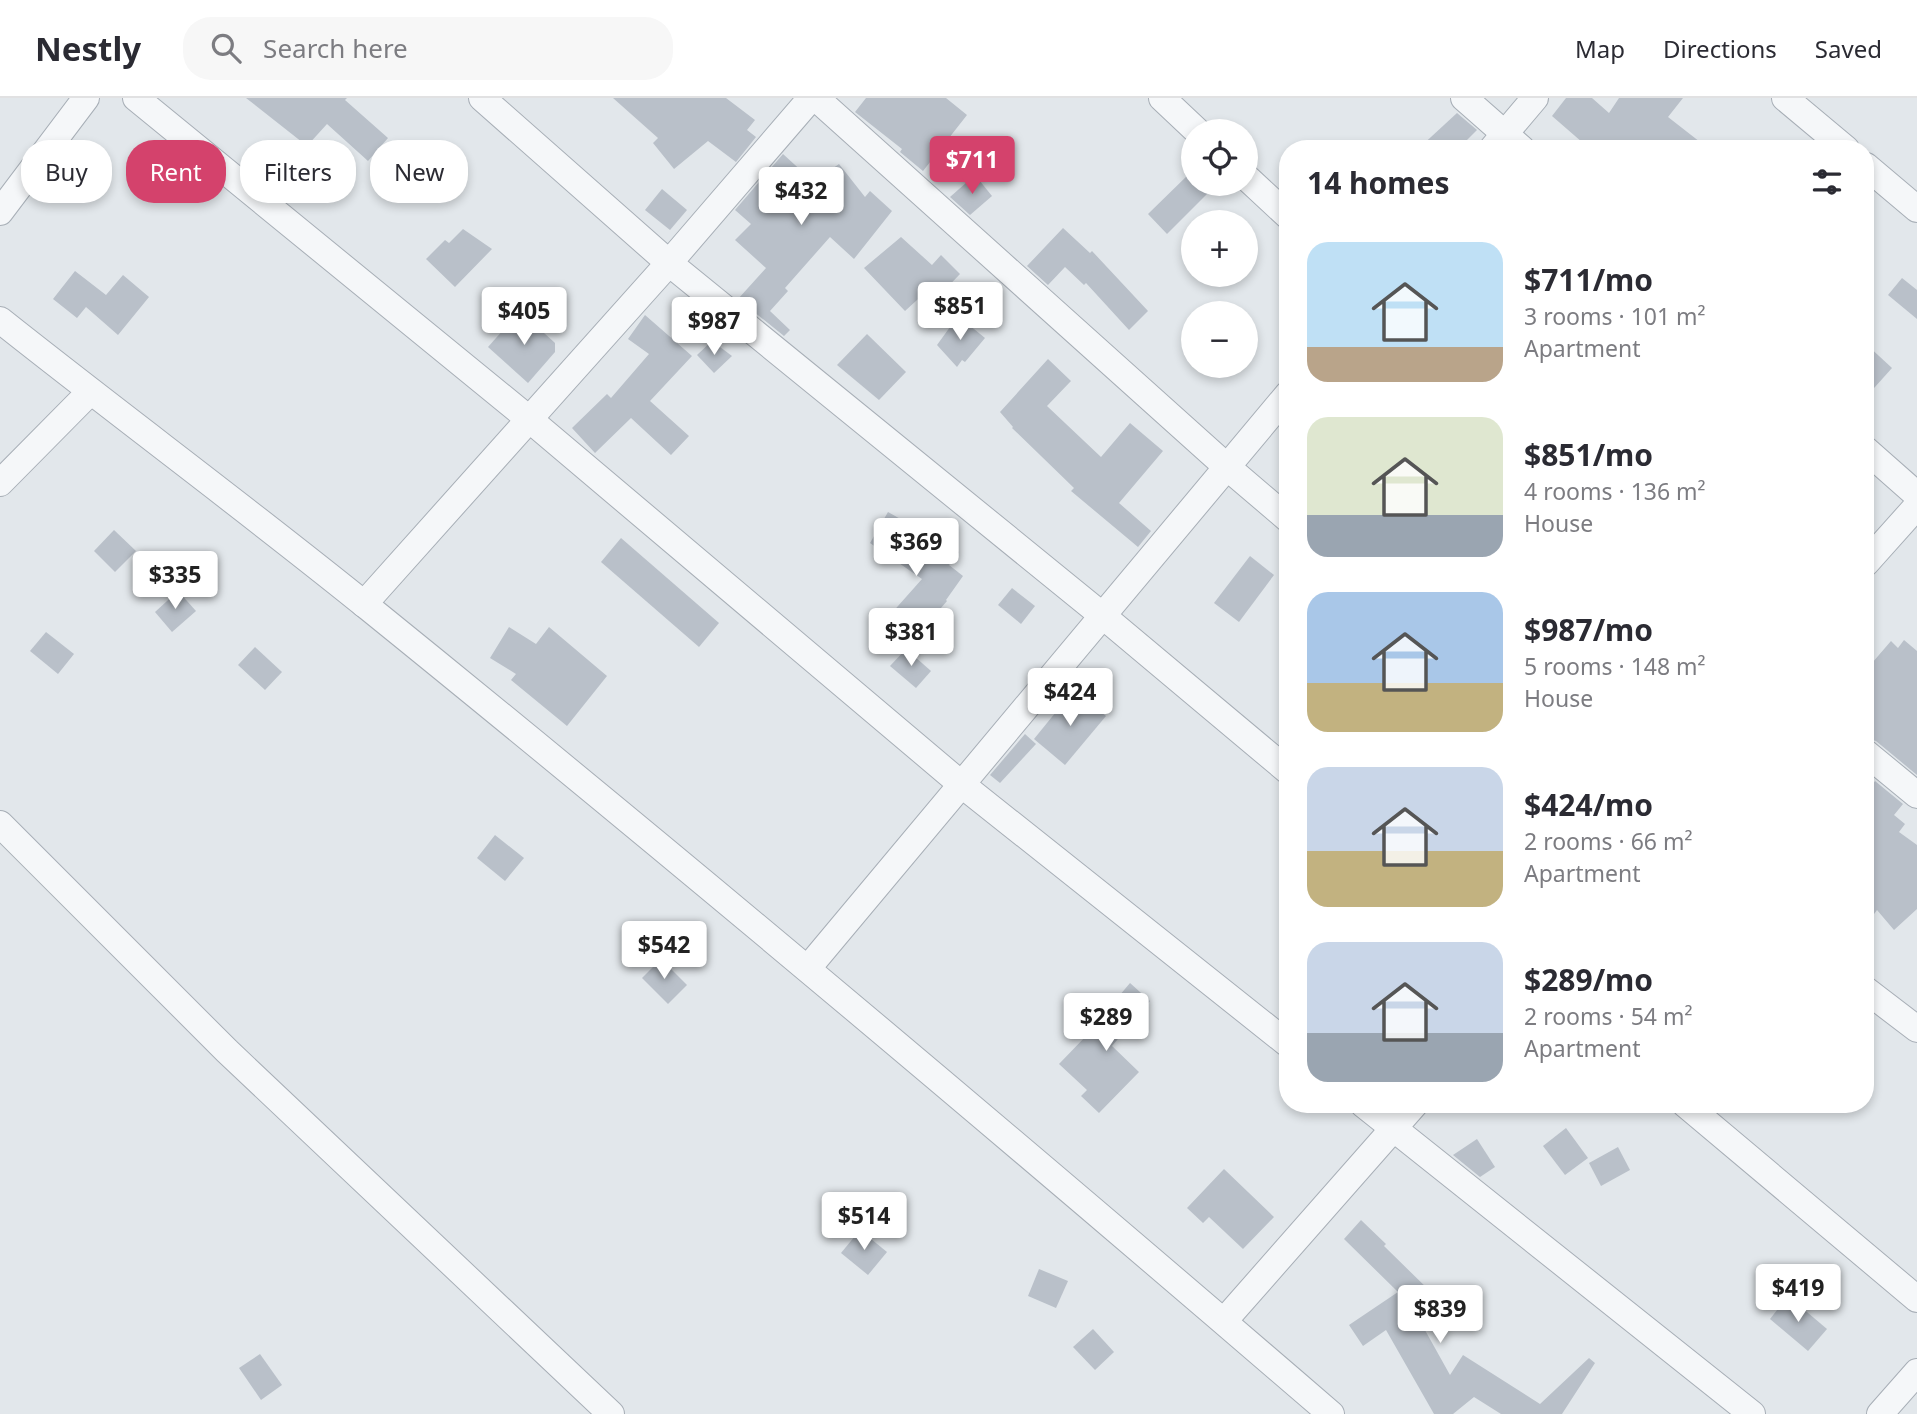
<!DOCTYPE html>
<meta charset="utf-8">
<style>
:root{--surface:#fff;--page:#f7f7f7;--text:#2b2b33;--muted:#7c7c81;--line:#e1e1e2;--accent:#d4426c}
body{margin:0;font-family:"Noto Sans",sans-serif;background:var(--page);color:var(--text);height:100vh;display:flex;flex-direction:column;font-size:26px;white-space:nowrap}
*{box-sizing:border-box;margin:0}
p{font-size:23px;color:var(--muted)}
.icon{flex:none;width:38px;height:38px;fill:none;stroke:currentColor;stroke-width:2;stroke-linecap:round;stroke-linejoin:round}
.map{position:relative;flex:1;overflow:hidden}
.panel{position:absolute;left:1279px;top:42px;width:595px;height:973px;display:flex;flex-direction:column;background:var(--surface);border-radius:28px;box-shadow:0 4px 10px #0003}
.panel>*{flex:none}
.hud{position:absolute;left:21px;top:42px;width:665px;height:63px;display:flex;gap:14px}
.tools{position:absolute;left:1181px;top:21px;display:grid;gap:14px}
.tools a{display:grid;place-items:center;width:77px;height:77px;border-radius:50%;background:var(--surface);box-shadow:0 4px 10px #0003;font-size:35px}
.price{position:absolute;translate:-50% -60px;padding:0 16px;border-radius:7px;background:#fff;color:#222;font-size:23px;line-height:46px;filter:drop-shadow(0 2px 4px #0008)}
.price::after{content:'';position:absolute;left:50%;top:42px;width:21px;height:16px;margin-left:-10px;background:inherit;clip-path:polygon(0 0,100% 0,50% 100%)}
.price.on{background:var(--accent);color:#fff}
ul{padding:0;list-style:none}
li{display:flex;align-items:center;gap:21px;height:175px;padding:0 28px}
li span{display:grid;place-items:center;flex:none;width:196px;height:140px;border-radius:21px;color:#555}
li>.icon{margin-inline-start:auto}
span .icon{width:84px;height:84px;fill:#fffc;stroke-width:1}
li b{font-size:30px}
h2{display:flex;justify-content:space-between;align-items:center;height:84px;padding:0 28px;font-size:30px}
.pill{padding:0 24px;border-radius:28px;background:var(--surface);box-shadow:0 4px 10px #0003;font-size:24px;line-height:63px}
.pill.on{background:var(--accent);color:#fff}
header{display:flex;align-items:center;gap:42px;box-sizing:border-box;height:98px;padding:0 35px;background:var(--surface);border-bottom:2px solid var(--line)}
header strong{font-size:33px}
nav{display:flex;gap:38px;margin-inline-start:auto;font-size:24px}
.search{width:490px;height:63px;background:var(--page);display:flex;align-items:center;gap:18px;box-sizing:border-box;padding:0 24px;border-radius:28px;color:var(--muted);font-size:26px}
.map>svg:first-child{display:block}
.building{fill:#b9c0c9}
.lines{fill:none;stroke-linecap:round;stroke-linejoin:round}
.minor-casing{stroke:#a7aeb6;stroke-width:28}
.minor{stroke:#f5f7f9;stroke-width:26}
</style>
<header>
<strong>Nestly</strong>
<div class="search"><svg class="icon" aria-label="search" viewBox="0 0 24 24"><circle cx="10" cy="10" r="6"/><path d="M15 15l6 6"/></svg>Search here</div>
<nav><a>Map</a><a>Directions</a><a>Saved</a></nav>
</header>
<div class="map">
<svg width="1917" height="1316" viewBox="0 0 1917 1316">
<rect width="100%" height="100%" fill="#e2e7eb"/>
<g class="building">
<polygon points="246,0 347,0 345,2 388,40 368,63 327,26 307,48"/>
<polygon points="613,0 726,0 755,22 747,32 756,39 736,64 708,43 674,71 653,45 658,40"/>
<polygon points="866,0 946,0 967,17 923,73 900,54 902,51 855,14"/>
<polygon points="1566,0 1592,0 1609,15 1619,0 1683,0 1668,19 1709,51 1590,51 1552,18"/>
<polygon points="1457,15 1477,32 1458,51 1418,51"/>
<polygon points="783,56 806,77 808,74 816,82 839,66 865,99 870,93 892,113 854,161 830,139 785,190 788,193 770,213 790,232 784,238 738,201 766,170 735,142 751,126 735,112"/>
<polygon points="1190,75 1194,79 1194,86 1201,86 1209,94 1167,136 1148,116"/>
<polygon points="975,77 992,98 970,117 950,99"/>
<polygon points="662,91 687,112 670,132 645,112"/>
<polygon points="1063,130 1090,155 1092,153 1148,213 1129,232 1086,185 1084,187 1065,169 1048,187 1027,168"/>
<polygon points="463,131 492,151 455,189 426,161 445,142 449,145"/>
<polygon points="901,139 932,167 941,157 960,176 938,199 929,191 905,213 864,170"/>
<polygon points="75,173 106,197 123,177 149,199 118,237 86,209 77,220 53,201"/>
<polygon points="1902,180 1917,192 1917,221 1888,197"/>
<polygon points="520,213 555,245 555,254 528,285 488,249"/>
<polygon points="645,217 692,258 650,303 689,338 671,357 631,320 595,355 572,330 607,296 611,300 649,256 628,241"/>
<polygon points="958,218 985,240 965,264 962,262 957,269 937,247"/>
<polygon points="867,236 906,274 879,302 837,267"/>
<polygon points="712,243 732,258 714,275 697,257"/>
<polygon points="1866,246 1892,270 1866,299"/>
<polygon points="1048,261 1071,283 1047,308 1101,359 1130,325 1163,353 1119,405 1151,433 1138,449 1071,393 1074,390 1012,330 1013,329 1000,314"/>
<polygon points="888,414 959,454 949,467 963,478 946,502 947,503 903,554 874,535 922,481 870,445"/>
<polygon points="114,432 136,453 115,474 94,453"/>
<polygon points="621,440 719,525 699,549 601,464"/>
<polygon points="1250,458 1274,477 1239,524 1214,505"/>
<polygon points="1012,490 1035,508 1021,526 998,507"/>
<polygon points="178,493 196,513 172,534 155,514"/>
<polygon points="509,529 536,546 549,529 607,578 567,628 511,582 516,576 490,560"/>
<polygon points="46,534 74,556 58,576 30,553"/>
<polygon points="1904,542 1917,553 1917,677 1876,643 1866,640 1866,572 1891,543 1898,550"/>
<polygon points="255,549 282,574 265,592 238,567"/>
<polygon points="906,551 931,573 916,590 890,568"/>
<polygon points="1073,593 1106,618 1065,667 1034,641"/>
<polygon points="1025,636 1036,646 1000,685 990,677"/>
<polygon points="1875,683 1903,706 1894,717 1905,726 1899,734 1917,747 1917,811 1894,832 1877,812 1866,827 1866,695"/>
<polygon points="495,737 524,760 505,783 477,760"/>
<polygon points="661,861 687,887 668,906 642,880"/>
<polygon points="1130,885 1150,903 1112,948 1139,974 1099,1015 1081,998 1087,992 1059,966 1117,906 1114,904"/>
<polygon points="1566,1030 1588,1060 1565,1077 1543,1048"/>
<polygon points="1477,1041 1495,1069 1480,1079 1453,1057"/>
<polygon points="1618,1049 1630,1072 1601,1088 1589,1065"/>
<polygon points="1224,1071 1274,1119 1243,1151 1209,1119 1203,1125 1187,1110"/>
<polygon points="1361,1122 1386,1146 1384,1148 1434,1197 1416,1216 1450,1277 1463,1257 1540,1306 1589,1260 1595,1265 1562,1316 1501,1316 1474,1299 1453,1316 1434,1316 1386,1232 1363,1248 1349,1227 1398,1194 1344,1141"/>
<polygon points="860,1132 887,1154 868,1177 841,1155"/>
<polygon points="1039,1171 1068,1183 1056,1210 1028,1198"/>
<polygon points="1788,1198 1827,1231 1808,1253 1770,1221"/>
<polygon points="1093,1231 1114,1254 1095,1272 1073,1249"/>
<polygon points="260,1256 282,1287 261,1302 239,1270"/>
</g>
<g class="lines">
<defs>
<g id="minor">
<polyline points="136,0 529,321 961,686 1288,946"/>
<polyline points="482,0 669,165 1103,518 1288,673"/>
<polyline points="816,0 1227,369 1288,421"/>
<polyline points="1162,0 1197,33"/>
<polyline points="1464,0 1522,51"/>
<polyline points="1785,0 1846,51"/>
<polyline points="1492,51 1535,0"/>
<polyline points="1866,68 1917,111"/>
<polyline points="1246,79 1288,118"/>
<polyline points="0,114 86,0"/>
<path d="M0 222C122 319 248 412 369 510 694 773 1014 1043 1331 1316"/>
<polyline points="1866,352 1917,397"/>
<polyline points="0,385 90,294"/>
<polyline points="1866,465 1917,408"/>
<polyline points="364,506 669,165 811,0"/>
<polyline points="1866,655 1917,697"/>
<polyline points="0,726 227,953 611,1316"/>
<polyline points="808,870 1288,296"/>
<polyline points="1866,892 1917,931"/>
<polyline points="1363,1006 1752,1316"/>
<polyline points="1685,1006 1917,1201"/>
<polyline points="1224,1223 1415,1006"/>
<polyline points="1880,1316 1917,1274"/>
</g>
</defs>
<use href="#minor" class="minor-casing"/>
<use href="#minor" class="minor"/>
</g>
</svg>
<div class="tools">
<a><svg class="icon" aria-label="locate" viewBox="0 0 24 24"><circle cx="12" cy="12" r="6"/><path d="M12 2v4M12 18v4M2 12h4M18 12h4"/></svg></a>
<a>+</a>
<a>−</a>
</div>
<b class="price on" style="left:972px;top:98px">$711</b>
<b class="price" style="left:801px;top:129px">$432</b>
<b class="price" style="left:960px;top:244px">$851</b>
<b class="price" style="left:524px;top:249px">$405</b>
<b class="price" style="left:714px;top:259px">$987</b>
<b class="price" style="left:916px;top:480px">$369</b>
<b class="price" style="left:175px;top:513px">$335</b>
<b class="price" style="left:911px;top:570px">$381</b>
<b class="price" style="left:1070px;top:630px">$424</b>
<b class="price" style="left:664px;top:883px">$542</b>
<b class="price" style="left:1106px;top:955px">$289</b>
<b class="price" style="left:864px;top:1154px">$514</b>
<b class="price" style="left:1798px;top:1226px">$419</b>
<b class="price" style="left:1440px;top:1247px">$839</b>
<div class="hud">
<a class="pill">Buy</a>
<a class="pill on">Rent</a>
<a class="pill">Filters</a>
<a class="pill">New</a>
</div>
<section class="panel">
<h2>14 homes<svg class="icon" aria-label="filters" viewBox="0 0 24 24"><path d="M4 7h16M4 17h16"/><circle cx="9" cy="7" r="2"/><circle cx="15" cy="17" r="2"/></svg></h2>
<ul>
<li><span style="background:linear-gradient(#bfe0f5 75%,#b9a48a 0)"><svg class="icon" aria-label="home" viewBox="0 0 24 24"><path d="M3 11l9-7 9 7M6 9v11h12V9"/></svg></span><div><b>$711/mo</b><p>3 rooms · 101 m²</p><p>Apartment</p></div></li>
<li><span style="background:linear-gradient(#dfe7d0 70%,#9aa5b1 0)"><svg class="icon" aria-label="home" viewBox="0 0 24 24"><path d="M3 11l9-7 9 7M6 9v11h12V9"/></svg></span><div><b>$851/mo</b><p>4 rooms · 136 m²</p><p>House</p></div></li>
<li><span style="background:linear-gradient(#a9c7e8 65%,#c2b280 0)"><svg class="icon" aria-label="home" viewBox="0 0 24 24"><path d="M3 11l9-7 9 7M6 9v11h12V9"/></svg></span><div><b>$987/mo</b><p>5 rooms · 148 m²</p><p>House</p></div></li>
<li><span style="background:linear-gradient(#c9d6e8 60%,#c2b280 0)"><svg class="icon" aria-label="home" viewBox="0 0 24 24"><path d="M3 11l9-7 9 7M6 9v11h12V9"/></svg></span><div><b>$424/mo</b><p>2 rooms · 66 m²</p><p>Apartment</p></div></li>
<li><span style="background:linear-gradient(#c9d6e8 65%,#9aa5b1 0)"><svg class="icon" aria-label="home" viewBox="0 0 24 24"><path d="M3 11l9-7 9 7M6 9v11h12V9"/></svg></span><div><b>$289/mo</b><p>2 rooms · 54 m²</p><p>Apartment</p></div></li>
</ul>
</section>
</div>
